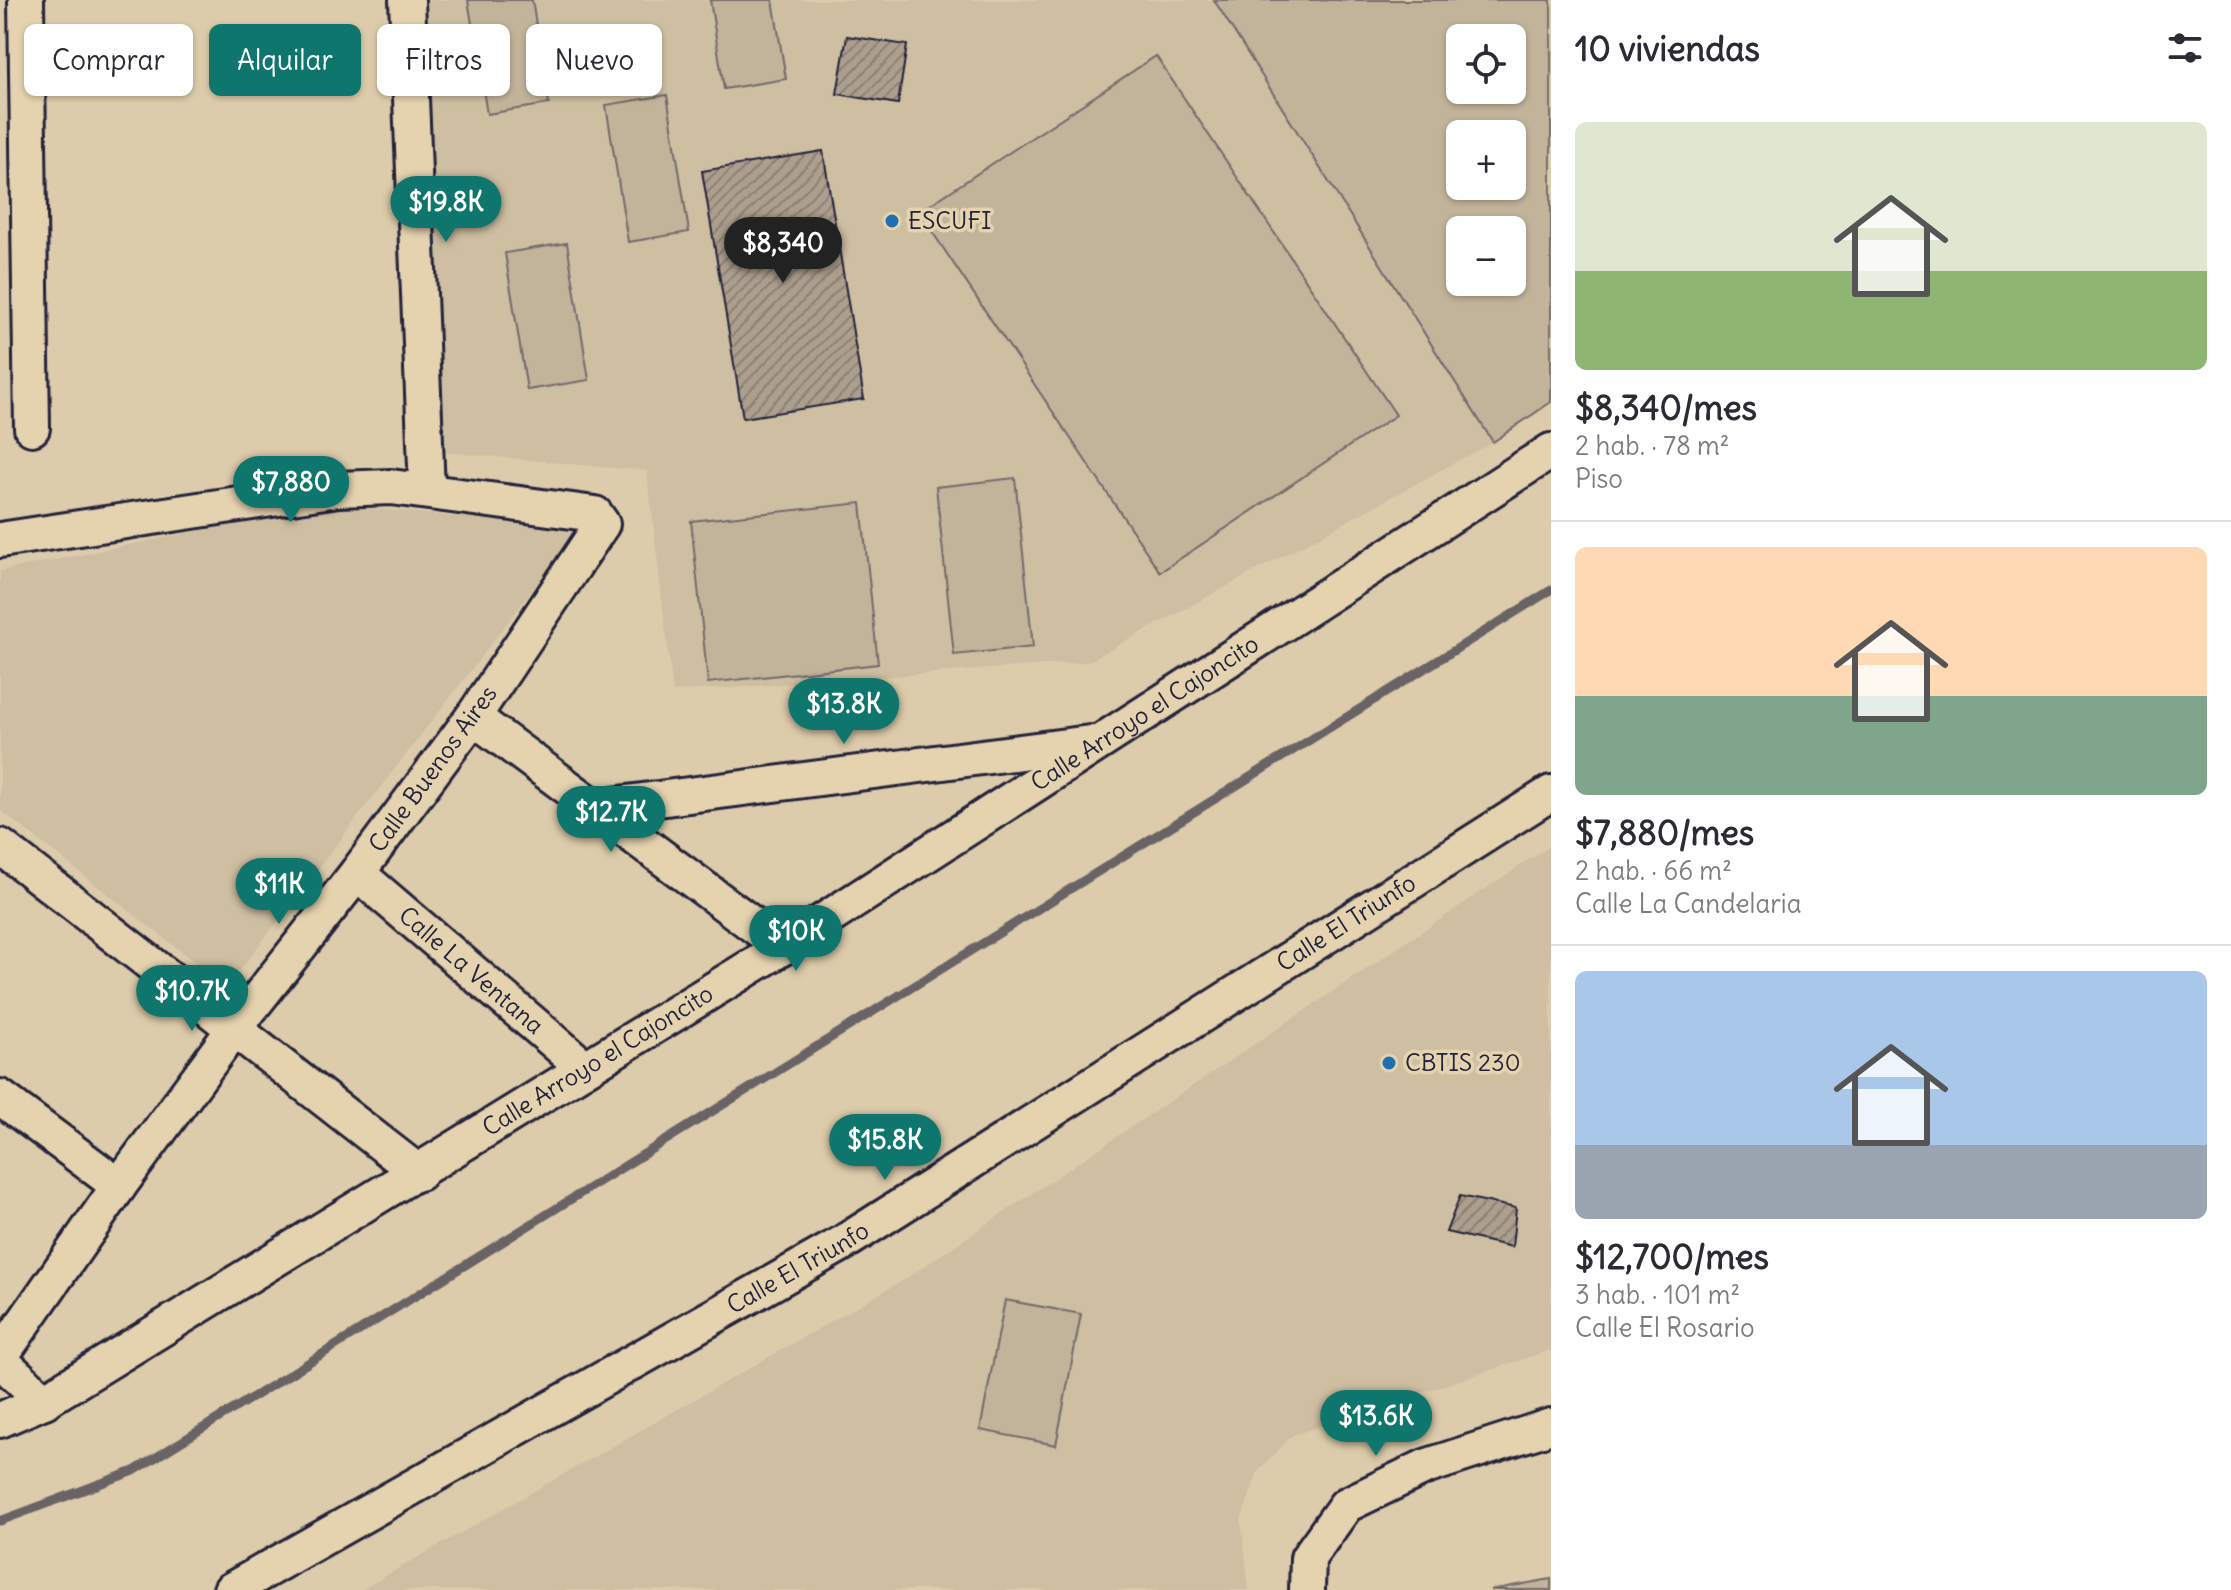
<!DOCTYPE html>
<html lang="es">
<meta charset="utf-8">
<style>
:root{--surface:#fff;--page:#f7f7f7;--text:#2b2b33;--muted:#7c7c81;--line:#e1e1e2;--accent:#0f766e}
body{margin:0;font-family:Delius,sans-serif;background:var(--page);color:var(--text);height:100vh;display:flex;flex-direction:column;font-size:30px;white-space:nowrap}
*{box-sizing:border-box;margin:0}
p{font-size:26px;color:var(--muted)}
.icon{flex:none;width:44px;height:44px;fill:none;stroke:currentColor;stroke-width:2;stroke-linecap:round;stroke-linejoin:round}
.map{position:relative;flex:1;overflow:hidden}
.sheet{display:flex;flex-direction:column;background:var(--surface);width:680px}
.sheet>*{flex:none}
.banner{position:absolute;left:24px;top:24px;width:760px;height:72px;display:flex;gap:16px}
.tools{position:absolute;left:1446px;top:24px;display:grid;gap:16px}
.tools a{display:grid;place-items:center;width:80px;height:80px;border-radius:12px;background:var(--surface);box-shadow:0 2px 6px #0004;font-size:40px}
.price{position:absolute;translate:-50% -68px;padding:0 18px;border-radius:28px;background:var(--accent);color:#fff;font-size:26px;line-height:52px;filter:drop-shadow(0 2px 4px #0008)}
.price::after{content:'';position:absolute;left:50%;top:48px;width:24px;height:18px;margin-left:-12px;background:inherit;clip-path:polygon(0 0,100% 0,50% 100%)}
.price.active{background:#222;color:#fff}
ul{padding:0;list-style:none}
li{display:grid;align-content:center;gap:16px;height:424px;padding:0 24px}
li+li{border-top:2px solid var(--line)}
li span{display:grid;place-items:center;height:248px;border-radius:12px;color:#555}
li>.icon{margin-inline-start:auto}
span .icon{width:144px;height:144px;fill:#fffc;stroke-width:1}
li b{font-size:34px}
h2{display:flex;justify-content:space-between;align-items:center;height:96px;padding:0 24px;font-size:34px}
.chip{padding:0 28px;border-radius:12px;background:var(--surface);box-shadow:0 2px 6px #0004;font-size:28px;line-height:72px}
.chip.active{background:var(--accent);color:#fff}
main{display:flex;flex:1;min-height:0}
.map>svg:first-child{display:block}
.built{fill:#cebea2}
.grass{fill:#c2b39b;stroke:#726a6b;stroke-width:2;fill-rule:evenodd}
.lines{fill:none;stroke-linecap:round;stroke-linejoin:round}
.stream{stroke:#696366;stroke-width:9}
.building{fill:url(#building-hatch);stroke:#22223b;stroke-width:2}
.street-casing{stroke:#22223b;stroke-width:40}
.street{stroke:#e5d3b0;stroke-width:34}
.poi-dot{fill:#1f6fb2;stroke:#e5d3b0;stroke-width:3}
.labels{text-anchor:middle;stroke-width:7;stroke-linejoin:round;paint-order:stroke}
.poi-label{font-size:24px;fill:#22223b;stroke:#e5d3b0;text-anchor:start}
.street-label{font-size:24px;fill:#22223b;stroke:#e5d3b0}
</style>
<main>
<div class="map">
<svg width="1551" height="1590" viewBox="0 0 1551 1590">
<defs>
<pattern id="building-hatch" width="6" height="6" patternUnits="userSpaceOnUse" patternTransform="scale(2)"><rect width="6" height="6" fill="#ac9f8e"/><path d="M-1 1l2-2M0 6l6-6M5 7l2-2" fill="none" stroke="#8c8175"/></pattern>
</defs>
<rect width="100%" height="100%" fill="#ddccab"/>
<filter id="ink" filterUnits="userSpaceOnUse"><feTurbulence type="fractalNoise" baseFrequency=".0125" numOctaves="2"/><feDisplacementMap in="SourceGraphic" scale="16" xChannelSelector="R" yChannelSelector="G"/><feConvolveMatrix kernelMatrix="1 2 1 2 8 2 1 2 1" color-interpolation-filters="sRGB"/></filter>
<g filter="url(#ink)">
<g class="built">
<polygon points="428,0 1213,0 1493,442 1087,662 673,692 647,471 432,451"/>
<polygon points="325,505 581,527 227,987 0,810 0,571"/>
<polygon points="1551,845 1551,1350 1293,1435 1258,1471 1241,1520 1249,1590 361,1590 902,1281"/>
</g>
<g class="grass">
<polygon points="468,0 532,0 549,104 487,114"/>
<polygon points="710,0 773,0 786,79 724,89"/>
<path d="M1214 0H1551V402L1493 442ZM1460 38H1512V90H1460ZM1460 134H1512V186H1460ZM1460 230H1512V282H1460Z"/>
<polygon points="1156,56 1396,415 1160,572 919,212"/>
<polygon points="667,95 689,232 628,242 606,105"/>
<polygon points="567,243 589,380 527,390 505,253"/>
<polygon points="1015,478 1033,647 954,655 936,487"/>
<polygon points="861,503 878,664 708,683 691,521"/>
<polygon points="1005,1300 1081,1314 1056,1445 980,1430"/>
<polygon points="1551,1579 1551,1590 1490,1590"/>
</g>
<g class="lines">
<polyline class="stream" points="0,1521 134,1471 1551,590"/>
</g>
<g class="building">
<polygon points="847,36 907,45 898,104 837,94"/>
<polygon points="823,151 864,399 743,418 702,171"/>
<polygon points="1460,1196 1516,1208 1512,1247 1446,1232"/>
</g>
<g class="lines">
<defs>
<g id="street">
<polyline points="26,0 32,428"/>
<polyline points="407,0 427,491"/>
<polyline points="0,540 338,489 391,487 595,514 602,524 473,717 357,873 234,1029 119,1186 0,1357"/>
<polyline points="473,717 783,947"/>
<polyline points="596,807 1090,743"/>
<polyline points="0,846 419,1173"/>
<path id="s1" d="M357 873 585 1068"/>
<polyline points="0,1097 119,1186"/>
<polyline points="0,1360 44,1401"/>
<path id="s2" d="M0 1420 44 1401 783 947 1551 451"/>
<path id="s3" d="M231 1590 843 1243 1551 793"/>
<polyline points="1307,1590 1308,1558 1346,1505 1425,1467 1551,1426"/>
</g>
</defs>
<use href="#street" class="street-casing"/>
<use href="#street" class="street"/>
</g>
</g>
<g class="poi-dot">
<circle cx="892" cy="221" r="8"/>
<circle cx="1389" cy="1063" r="8"/>
</g>
<g class="labels">
<g class="poi-label">
<text x="908" y="229">ESCUFI</text>
<text x="1405" y="1071">CBTIS 230</text>
</g>
<g class="street-label">
<text dy="8" stroke="none"><textPath href="#s2" startOffset="1346">Calle Arroyo el Cajoncito</textPath></text>
<text transform="translate(433 769) rotate(-54)" y="8">Calle Buenos Aires</text>
<text dy="8" stroke="none"><textPath href="#s3" startOffset="1300">Calle El Triunfo</textPath></text>
<text dy="8" stroke="none"><textPath href="#s1" startOffset="150">Calle La Ventana</textPath></text>
<text dy="8" stroke="none"><textPath href="#s2" startOffset="698">Calle Arroyo el Cajoncito</textPath></text>
<text dy="8" stroke="none"><textPath href="#s3" startOffset="652">Calle El Triunfo</textPath></text>
</g>
</g>
</svg>
<div class="tools">
<a><svg class="icon" aria-label="locate" viewBox="0 0 24 24"><circle cx="12" cy="12" r="6"/><path d="M12 2v4M12 18v4M2 12h4M18 12h4"/></svg></a>
<a>+</a>
<a>−</a>
</div>
<b class="price" style="left:446px;top:244px">$19.8K</b>
<b class="price active" style="left:783px;top:285px">$8,340</b>
<b class="price" style="left:291px;top:524px">$7,880</b>
<b class="price" style="left:844px;top:746px">$13.8K</b>
<b class="price" style="left:611px;top:854px">$12.7K</b>
<b class="price" style="left:279px;top:926px">$11K</b>
<b class="price" style="left:796px;top:973px">$10K</b>
<b class="price" style="left:192px;top:1033px">$10.7K</b>
<b class="price" style="left:885px;top:1182px">$15.8K</b>
<b class="price" style="left:1376px;top:1458px">$13.6K</b>
<div class="banner">
<a class="chip">Comprar</a>
<a class="chip active">Alquilar</a>
<a class="chip">Filtros</a>
<a class="chip">Nuevo</a>
</div>
</div>
<section class="sheet">
<h2>10 viviendas<svg class="icon" aria-label="filters" viewBox="0 0 24 24"><path d="M4 7h16M4 17h16"/><circle cx="9" cy="7" r="2"/><circle cx="15" cy="17" r="2"/></svg></h2>
<ul>
<li><span style="background:linear-gradient(#dfe7d0 60%,#8fb573 0)"><svg class="icon" aria-label="home" viewBox="0 0 24 24"><path d="M3 11l9-7 9 7M6 9v11h12V9"/></svg></span><div><b>$8,340/mes</b><p>2 hab. · 78 m²</p><p>Piso</p></div></li>
<li><span style="background:linear-gradient(#ffd9b3 60%,#7fa58c 0)"><svg class="icon" aria-label="home" viewBox="0 0 24 24"><path d="M3 11l9-7 9 7M6 9v11h12V9"/></svg></span><div><b>$7,880/mes</b><p>2 hab. · 66 m²</p><p>Calle La Candelaria</p></div></li>
<li><span style="background:linear-gradient(#a9c7e8 70%,#9aa5b1 0)"><svg class="icon" aria-label="home" viewBox="0 0 24 24"><path d="M3 11l9-7 9 7M6 9v11h12V9"/></svg></span><div><b>$12,700/mes</b><p>3 hab. · 101 m²</p><p>Calle El Rosario</p></div></li>
</ul>
</section>
</main>
